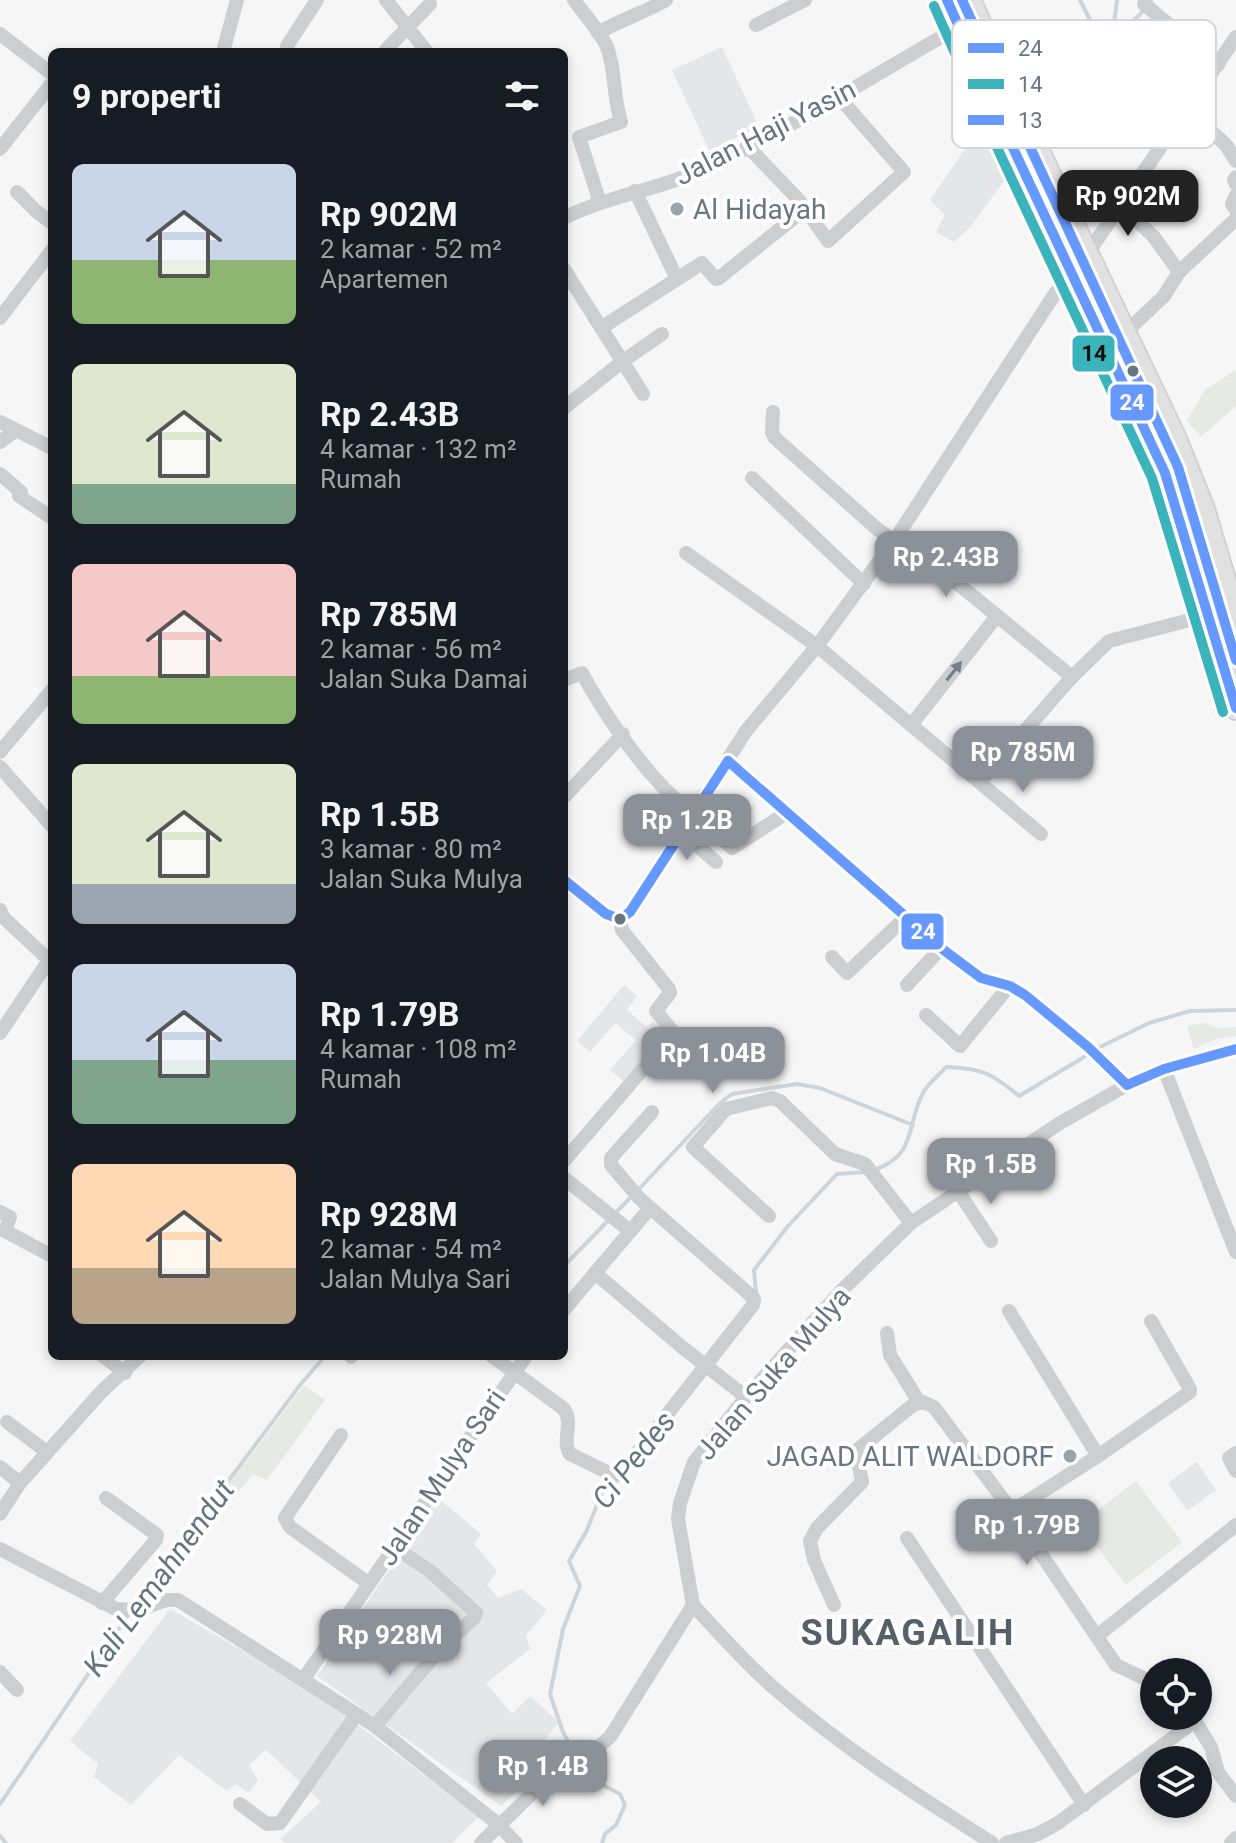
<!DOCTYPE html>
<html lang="id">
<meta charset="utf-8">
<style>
:root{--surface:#171b24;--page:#20242c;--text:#f1f3f6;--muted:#9ea1a6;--accent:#8c9099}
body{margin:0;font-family:Roboto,sans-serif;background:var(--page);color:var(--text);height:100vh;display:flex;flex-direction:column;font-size:30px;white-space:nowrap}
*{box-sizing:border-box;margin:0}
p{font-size:26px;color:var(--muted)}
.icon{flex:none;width:44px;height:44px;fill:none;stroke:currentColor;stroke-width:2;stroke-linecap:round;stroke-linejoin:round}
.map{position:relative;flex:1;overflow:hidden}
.side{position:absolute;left:48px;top:48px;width:520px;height:1312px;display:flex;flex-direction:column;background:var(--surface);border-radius:12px;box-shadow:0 4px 12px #0003}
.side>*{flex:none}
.controls{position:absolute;left:1140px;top:1658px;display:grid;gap:16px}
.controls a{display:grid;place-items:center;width:72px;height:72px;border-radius:50%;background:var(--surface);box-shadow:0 4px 12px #0003;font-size:40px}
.price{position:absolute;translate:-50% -68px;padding:0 18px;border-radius:16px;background:var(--accent);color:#fff;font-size:26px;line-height:52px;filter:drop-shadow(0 2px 4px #0008)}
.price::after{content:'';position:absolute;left:50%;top:48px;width:24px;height:18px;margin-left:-12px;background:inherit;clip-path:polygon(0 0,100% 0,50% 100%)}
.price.selected{background:#222;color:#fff}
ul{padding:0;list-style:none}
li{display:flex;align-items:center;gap:24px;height:200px;padding:0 24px}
li span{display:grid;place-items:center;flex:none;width:224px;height:160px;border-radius:12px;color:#555}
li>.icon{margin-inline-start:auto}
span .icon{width:96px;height:96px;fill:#fffc;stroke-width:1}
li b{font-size:34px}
h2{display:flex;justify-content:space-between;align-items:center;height:96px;padding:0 24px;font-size:34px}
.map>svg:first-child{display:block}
.built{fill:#e5e6e7}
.green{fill:#e6e9e4}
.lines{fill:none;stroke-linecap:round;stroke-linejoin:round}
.stream{stroke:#cfd4d8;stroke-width:4}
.highway-casing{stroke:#d2d2d3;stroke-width:26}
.minor{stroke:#cdcecf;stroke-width:14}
.highway{stroke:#e1e1e2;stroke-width:22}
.bus-1-casing{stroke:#fff;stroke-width:16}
.bus-2-casing{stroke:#fff;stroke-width:16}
.bus-3-casing{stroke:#fff;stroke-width:16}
.bus-1{stroke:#69f;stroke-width:10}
.bus-2{stroke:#3ab3bb;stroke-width:10}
.bus-3{stroke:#69f;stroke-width:10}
.oneway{fill:#747e8b}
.poi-dot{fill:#9ba2ab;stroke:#fff;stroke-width:3}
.bus-dot{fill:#6a7583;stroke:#fff;stroke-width:3}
.labels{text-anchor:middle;stroke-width:8;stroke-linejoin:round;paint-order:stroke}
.street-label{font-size:28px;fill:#6a7583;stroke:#fff}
.poi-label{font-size:28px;fill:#6a7583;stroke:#fff;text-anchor:start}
.water-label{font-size:30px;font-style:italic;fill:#65757f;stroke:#fff}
.district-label{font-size:36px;font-weight:bold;letter-spacing:2px;fill:#575f69;stroke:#fff}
.key{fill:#fff;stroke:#d2d6da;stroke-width:2}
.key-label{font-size:22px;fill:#6a7583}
.line-badge{stroke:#fff;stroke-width:3}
.badge-label{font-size:22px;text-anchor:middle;font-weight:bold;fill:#fff}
.pale-badge-label{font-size:22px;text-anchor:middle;font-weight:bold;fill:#111}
</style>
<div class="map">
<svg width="1236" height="1843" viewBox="0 0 1236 1843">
<rect width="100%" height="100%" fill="#f6f6f6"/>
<g class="built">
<polygon points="722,47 759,127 709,150 672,70"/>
<polygon points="987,117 1013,169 971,226 954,242 936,232 945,215 930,200"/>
<polygon points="624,985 637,996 627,1010 647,1027 653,1021 668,1033 626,1083 610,1070 636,1040 615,1023 590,1052 577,1041"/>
<polygon points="1197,1462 1216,1490 1187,1511 1168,1483"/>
<polygon points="438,1498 481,1534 474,1544 497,1571 487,1585 498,1598 521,1589 547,1610 526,1636 530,1649 486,1683 512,1714 530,1696 559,1722 539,1747 549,1762 501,1806 317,1676"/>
<polygon points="170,1609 307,1687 479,1816 452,1843 286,1843 280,1839 321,1802 266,1750 249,1765 258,1780 249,1793 236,1784 227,1791 179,1755 131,1805 94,1777 98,1764 70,1741"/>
</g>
<g class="green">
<polygon points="1236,370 1236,406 1201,437 1187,421 1205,390"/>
<polygon points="1205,1023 1217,1028 1236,1027 1236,1036 1217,1039 1194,1049 1187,1026"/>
<polygon points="304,1385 325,1400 267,1480 253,1474 229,1504 226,1503 179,1570 160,1575"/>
<polygon points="1136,1481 1182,1542 1126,1585 1080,1524"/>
</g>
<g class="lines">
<g class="stream">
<path d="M1080 0 1090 20 1102 32C1126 31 1138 19 1151 0"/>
<polyline points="1041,118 1062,106 1082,83 1113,31 1117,0"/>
<polyline points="1096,1049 1149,1023 1190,1011 1236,1010"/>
<path d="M874 1170C919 1154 905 1124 924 1091 929 1083 939 1075 946 1067 982 1068 991 1073 1019 1096L1089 1054"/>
<polyline points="638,1190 720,1103 732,1094 797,1084 820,1088 913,1125"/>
<polyline points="564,1266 632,1196"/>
<polyline points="756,1292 754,1270 788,1226 837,1174 866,1172"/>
<polyline points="134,1607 300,1385 325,1356"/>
<polyline points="0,1804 129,1614"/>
<polyline points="0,1836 6,1843"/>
<polyline points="602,1843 605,1834 616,1825 625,1805 620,1794 597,1782 582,1767 563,1732 550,1694 563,1629 580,1586 569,1561 586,1532 604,1488 613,1481"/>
</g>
<defs>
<g id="highway">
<polyline points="947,0 1013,148 1165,473 1236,708"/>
<polyline points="969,0 1016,105 1175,439 1203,509 1236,620"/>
</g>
</defs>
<use href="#highway" class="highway-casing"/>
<g class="minor">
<polyline points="386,0 427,52"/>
<path d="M574 0C584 14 600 31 607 47 616 71 613 98 621 122L579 137 600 203"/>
<polyline points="1144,4 1218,65"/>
<polyline points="756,25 805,0"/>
<path d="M598 33C620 20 644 13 666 0"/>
<polyline points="0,34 52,74"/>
<polyline points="287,46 317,0"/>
<polyline points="223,52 237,0"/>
<polyline points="384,52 430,4"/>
<polyline points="1187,109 1226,145 1236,161"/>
<polyline points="747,146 799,200 828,241 904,172 838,96"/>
<polyline points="0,149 52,83"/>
<polyline points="1236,177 1234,180 1236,184"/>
<polyline points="635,191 677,279"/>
<polyline points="17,192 37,212 52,223"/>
<polyline points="1236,195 1232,204 1236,210"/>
<polyline points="1121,205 1154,237 1179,272 1236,219"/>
<path d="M564 218C608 196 657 190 702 170 789 130 874 75 957 28"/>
<polyline points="1088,253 1236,37"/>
<polyline points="564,269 643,394"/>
<polyline points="0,318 52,250"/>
<polyline points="601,328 702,263 716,279 719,278 805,209"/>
<polyline points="1125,333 1164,296 1179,272"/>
<polyline points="564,408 623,361 662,334"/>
<polyline points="773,412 772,432 775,438 876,528 894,541"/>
<polyline points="0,422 52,448"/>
<polyline points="0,442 15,431"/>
<polyline points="0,474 21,492 19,496 52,518"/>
<polyline points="752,478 864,584"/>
<polyline points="919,552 1072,677"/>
<polyline points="686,553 817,646 1041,834"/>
<path d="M564 680 582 673C603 712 638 763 670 794 690 813 712 828 732 848L788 812"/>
<polyline points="911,725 997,616"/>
<polyline points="0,752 52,690"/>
<polyline points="728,761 945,951 981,978 1010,986 1025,995 1088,1047 1127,1085"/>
<polyline points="0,767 52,826"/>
<polyline points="980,782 1072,677 1109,641 1209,615"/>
<polyline points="564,797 623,734"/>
<polyline points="682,832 716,862"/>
<polyline points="564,880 606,914 620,919"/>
<polyline points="0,910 4,918 50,961"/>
<polyline points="620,919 630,912 746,731 817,646 894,541 1056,292 1075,279"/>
<polyline points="832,957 847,973 906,917"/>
<polyline points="907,985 941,948"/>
<polyline points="926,1015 960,1046 1009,986"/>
<polyline points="0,1033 52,956"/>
<polyline points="1164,1069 1236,1252"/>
<polyline points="564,1161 674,1033 656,1011 670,993 669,989 622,930 620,919"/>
<polyline points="564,1178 630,1231"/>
<polyline points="958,1191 991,1241"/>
<polyline points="0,1212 10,1217 5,1231 52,1256"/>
<polyline points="769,1216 693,1147 726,1109 772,1098 780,1101 835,1154 865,1164 911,1223"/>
<polyline points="595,1273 650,1208"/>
<polyline points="564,1310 595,1273 682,1347 746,1397"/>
<polyline points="1009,1311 1098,1456"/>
<polyline points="887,1333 890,1355 919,1402"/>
<polyline points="103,1356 125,1373"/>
<path d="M492 1356 564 1409C574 1424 561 1440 570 1454L615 1476 622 1472 753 1305 754 1299 748 1293 639 1198 611 1165V1158L652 1112"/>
<polyline points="351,1357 352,1356"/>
<polyline points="7,1422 47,1452"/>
<polyline points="341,1435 285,1518 290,1527 368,1583"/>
<polyline points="1236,1453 1229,1458 1236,1471"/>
<polyline points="0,1467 20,1483"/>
<polyline points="1012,1511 1098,1456 1190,1392 1190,1389 1151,1321"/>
<polyline points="0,1514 20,1483 102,1391 140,1356"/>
<polyline points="907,1538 1084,1805"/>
<polyline points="0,1549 116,1609 138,1610 167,1600 178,1600 375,1726 498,1824 516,1843"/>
<polyline points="102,1603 156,1540 157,1535 106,1498"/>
<path d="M693 1605C719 1633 745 1663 774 1688 843 1748 915 1794 992 1843"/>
<polyline points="834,1605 814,1560 810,1541 817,1528 862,1482 856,1451 913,1405 923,1402 934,1407 1012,1511 1116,1665 1154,1683"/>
<polyline points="1097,1636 1236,1525"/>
<polyline points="0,1672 17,1690"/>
<polyline points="303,1680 526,1356"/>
<polyline points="1192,1716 1211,1747 1218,1772 1236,1796"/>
<polyline points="375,1726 439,1650 473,1619 476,1613 430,1571 394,1547"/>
<polyline points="240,1804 267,1824 280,1823 356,1715"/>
<polyline points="481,1843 542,1784 589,1755 610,1737 693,1605 678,1519 680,1503 694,1462 746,1397 841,1291 911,1223 1060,1123 1127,1085 1164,1069 1236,1049"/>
<polyline points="1006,1843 1038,1834 1058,1823 1195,1721"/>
<polyline points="1231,1843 1236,1838"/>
</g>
<use href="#highway" class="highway"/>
<defs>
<g id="bus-1">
<polyline points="947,0 1013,148 1165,473 1236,708"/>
<polyline points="728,761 945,951 981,978 1010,986 1025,995 1088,1047 1127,1085"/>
<polyline points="564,880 606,914 620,919"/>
<polyline points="620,919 630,912 728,761"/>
<polyline points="1127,1085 1164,1069 1236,1049"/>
</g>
<polyline id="bus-2" points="934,6 1000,154 1152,478 1223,712"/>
<polyline id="bus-3" points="962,0 1178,467 1236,660"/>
</defs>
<use href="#bus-1" class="bus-1-casing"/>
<use href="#bus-2" class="bus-2-casing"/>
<use href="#bus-3" class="bus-3-casing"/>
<use href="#bus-1" class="bus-1"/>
<use href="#bus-2" class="bus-2"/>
<use href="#bus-3" class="bus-3"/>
</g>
<defs><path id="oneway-solid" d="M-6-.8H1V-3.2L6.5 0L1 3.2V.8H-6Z" transform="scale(2)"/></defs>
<use class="oneway" href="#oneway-solid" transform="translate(954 671) rotate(-52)"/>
<g class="poi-dot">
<circle cx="677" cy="209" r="8"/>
<circle cx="1070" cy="1456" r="8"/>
</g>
<g class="bus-dot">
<circle cx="1133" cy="371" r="7"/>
<circle cx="620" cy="919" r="7"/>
</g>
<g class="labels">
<g class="street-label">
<text transform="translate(765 132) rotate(-27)" y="10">Jalan Haji Yasin</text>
<text transform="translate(773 1373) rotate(-49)" y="10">Jalan Suka Mulya</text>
<text transform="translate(441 1477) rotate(-56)" y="10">Jalan Mulya Sari</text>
</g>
<g class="poi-label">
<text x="693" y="219">Al Hidayah</text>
<text x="1054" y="1466" text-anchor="end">JAGAD ALIT WALDORF</text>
</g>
<g class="water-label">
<text transform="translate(634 1460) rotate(-52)" y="10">Ci Pedes</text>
<text transform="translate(159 1578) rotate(-54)" y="10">Kali Lemahnendut</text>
</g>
<g class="district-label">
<text x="908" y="1645">SUKAGALIH</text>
</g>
</g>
<rect x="952" y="20" width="264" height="128" rx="12" class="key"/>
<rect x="968" y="43" width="36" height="10" fill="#69f"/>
<rect x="968" y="79" width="36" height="10" fill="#3ab3bb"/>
<rect x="968" y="115" width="36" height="10" fill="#69f"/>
<g class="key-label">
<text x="1018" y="56">24</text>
<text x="1018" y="92">14</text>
<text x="1018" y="128">13</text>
</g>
<g class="line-badge">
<rect x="1071" y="334" width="45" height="39" rx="8" fill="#3ab3bb"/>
<rect x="1109" y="383" width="46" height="39" rx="8" fill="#69f"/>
<rect x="900" y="912" width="45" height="39" rx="8" fill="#69f"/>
</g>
<g class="badge-label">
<text x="1132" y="410">24</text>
<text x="923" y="939">24</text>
</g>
<g class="pale-badge-label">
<text x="1094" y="361">14</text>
</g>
</svg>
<div class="controls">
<a><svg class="icon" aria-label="locate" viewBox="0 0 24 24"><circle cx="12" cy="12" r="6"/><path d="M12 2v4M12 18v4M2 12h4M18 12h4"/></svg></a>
<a><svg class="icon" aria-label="layers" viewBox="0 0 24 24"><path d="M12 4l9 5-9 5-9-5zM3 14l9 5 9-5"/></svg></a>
</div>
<b class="price selected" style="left:1128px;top:238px">Rp 902M</b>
<b class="price" style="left:946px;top:599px">Rp 2.43B</b>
<b class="price" style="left:1023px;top:794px">Rp 785M</b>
<b class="price" style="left:687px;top:862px">Rp 1.2B</b>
<b class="price" style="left:713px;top:1095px">Rp 1.04B</b>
<b class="price" style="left:991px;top:1206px">Rp 1.5B</b>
<b class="price" style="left:1027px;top:1567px">Rp 1.79B</b>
<b class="price" style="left:390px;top:1677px">Rp 928M</b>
<b class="price" style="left:543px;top:1808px">Rp 1.4B</b>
<section class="side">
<h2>9 properti<svg class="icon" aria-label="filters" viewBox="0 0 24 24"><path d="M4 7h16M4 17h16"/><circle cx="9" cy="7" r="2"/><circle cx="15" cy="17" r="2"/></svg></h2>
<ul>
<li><span style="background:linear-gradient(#c9d6e8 60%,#8fb573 0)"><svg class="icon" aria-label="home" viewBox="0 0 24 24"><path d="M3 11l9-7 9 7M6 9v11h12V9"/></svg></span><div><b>Rp 902M</b><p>2 kamar · 52 m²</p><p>Apartemen</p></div></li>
<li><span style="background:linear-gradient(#dfe7d0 75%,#7fa58c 0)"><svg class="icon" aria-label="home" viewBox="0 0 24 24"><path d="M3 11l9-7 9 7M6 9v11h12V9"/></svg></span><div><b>Rp 2.43B</b><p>4 kamar · 132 m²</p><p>Rumah</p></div></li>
<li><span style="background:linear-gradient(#f6c9c9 70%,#8fb573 0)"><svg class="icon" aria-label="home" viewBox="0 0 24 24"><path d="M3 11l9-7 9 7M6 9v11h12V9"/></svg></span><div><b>Rp 785M</b><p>2 kamar · 56 m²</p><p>Jalan Suka Damai</p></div></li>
<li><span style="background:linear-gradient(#dfe7d0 75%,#9aa5b1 0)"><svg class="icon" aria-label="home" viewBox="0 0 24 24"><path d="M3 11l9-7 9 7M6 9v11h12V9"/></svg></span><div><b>Rp 1.5B</b><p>3 kamar · 80 m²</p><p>Jalan Suka Mulya</p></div></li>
<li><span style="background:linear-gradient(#c9d6e8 60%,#7fa58c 0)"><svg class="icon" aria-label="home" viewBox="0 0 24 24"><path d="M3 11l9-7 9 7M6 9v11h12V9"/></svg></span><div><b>Rp 1.79B</b><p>4 kamar · 108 m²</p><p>Rumah</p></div></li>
<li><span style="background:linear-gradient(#ffd9b3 65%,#b9a48a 0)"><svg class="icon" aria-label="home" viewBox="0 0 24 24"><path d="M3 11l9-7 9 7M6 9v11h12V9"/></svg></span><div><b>Rp 928M</b><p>2 kamar · 54 m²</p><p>Jalan Mulya Sari</p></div></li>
</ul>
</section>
</div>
